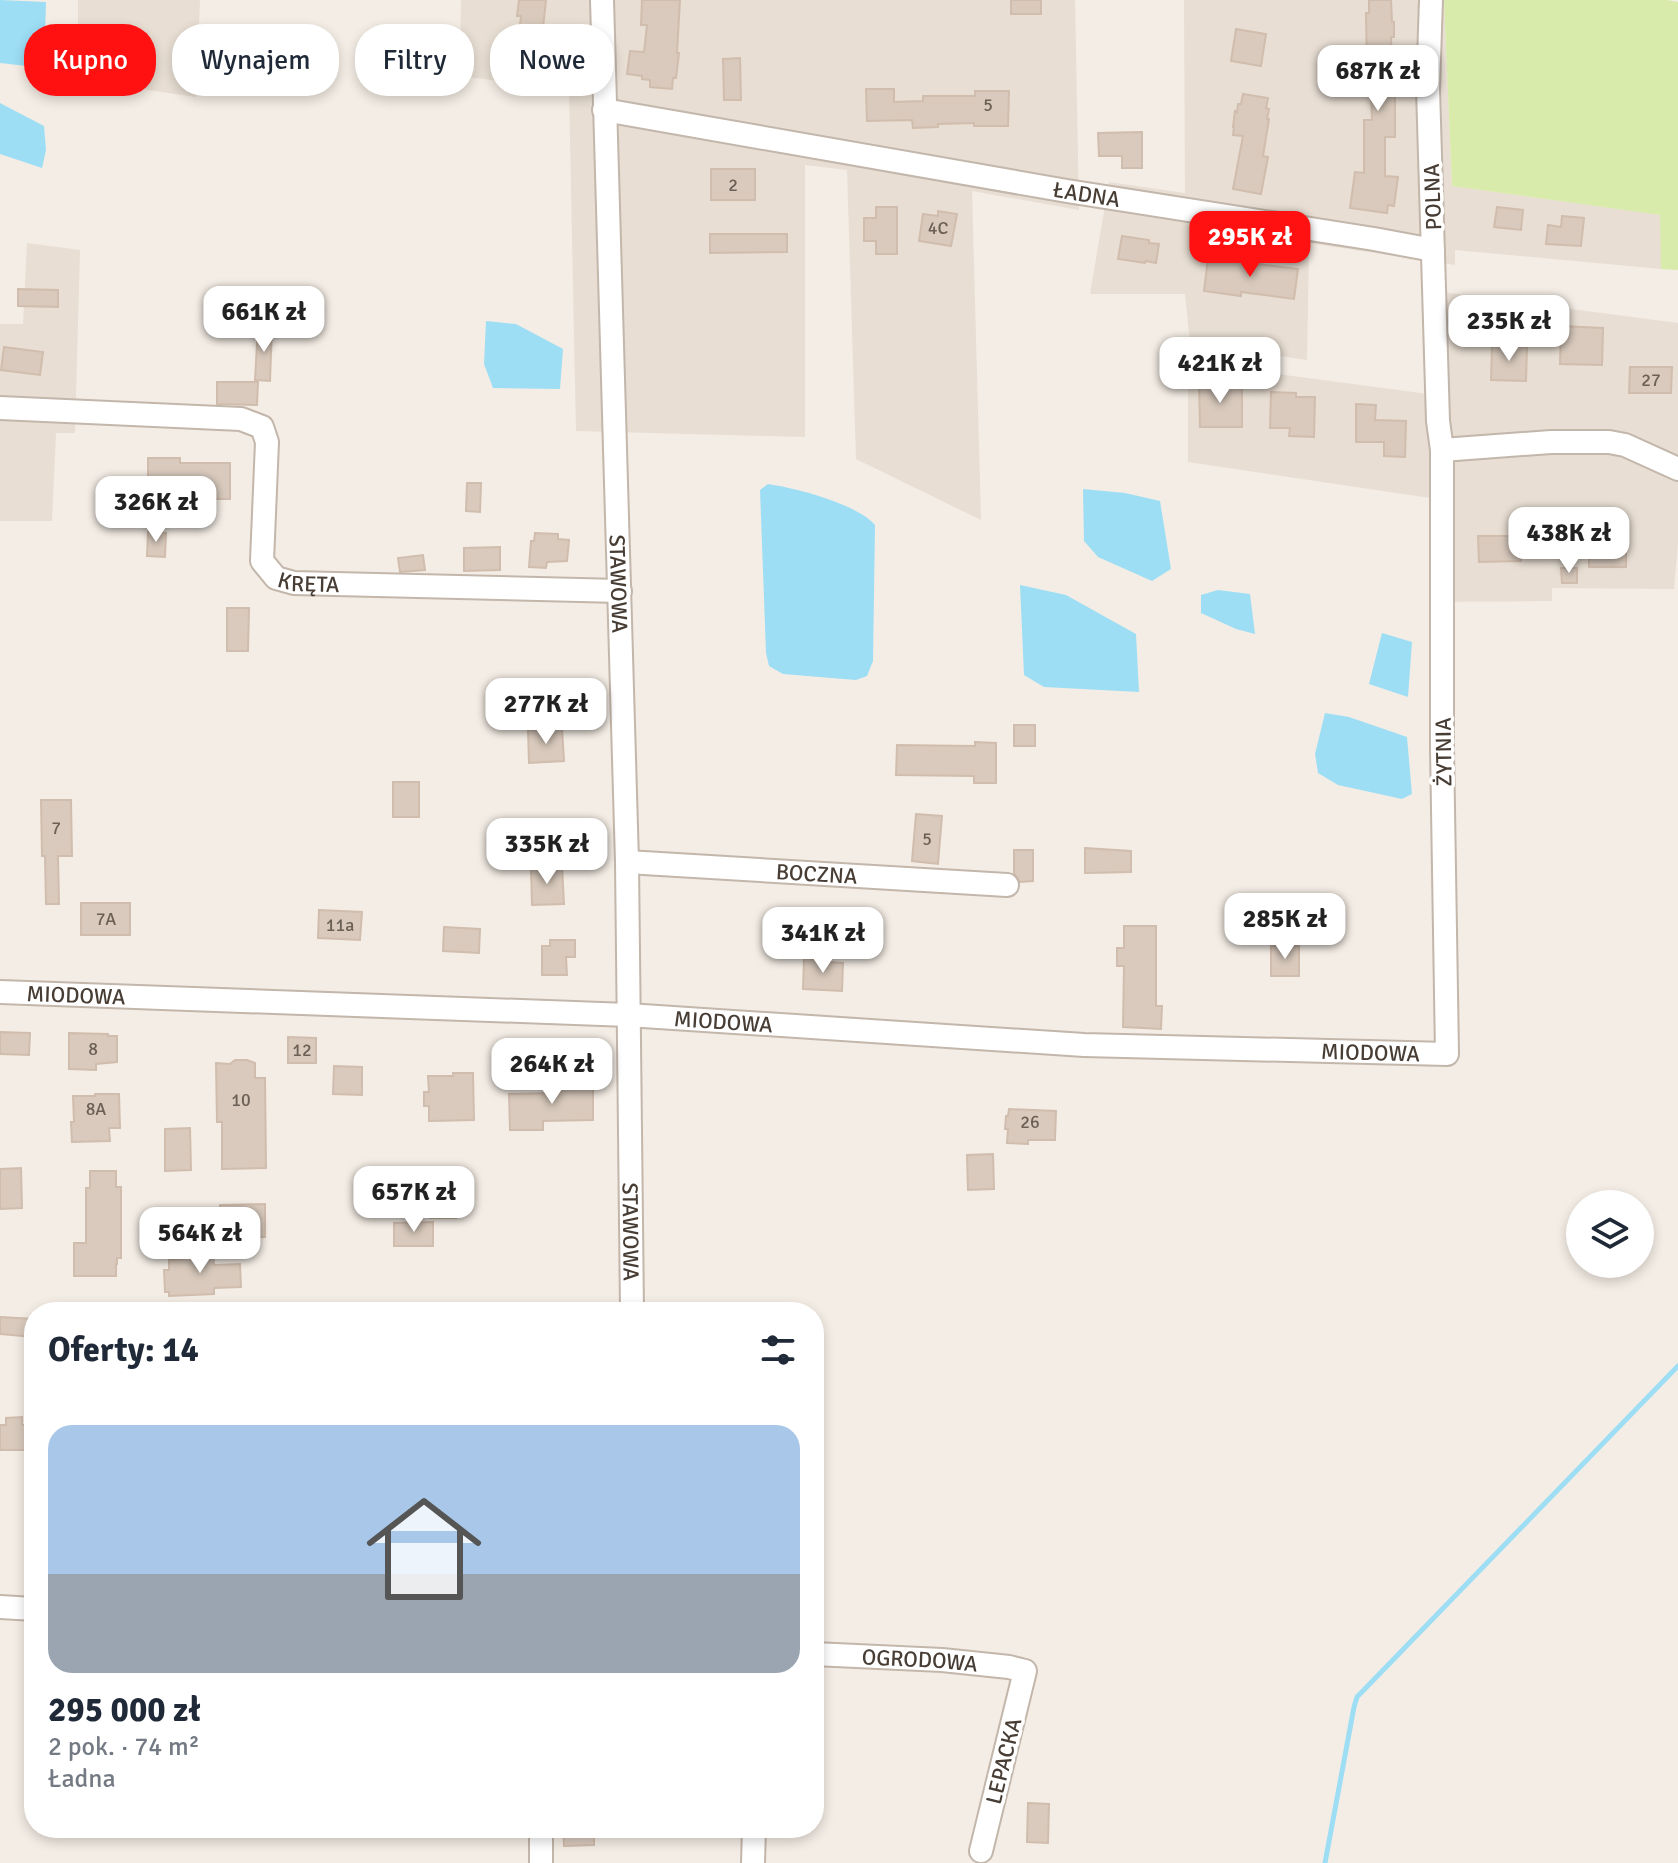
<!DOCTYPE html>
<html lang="pl">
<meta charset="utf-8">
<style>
:root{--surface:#fff;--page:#f6f6f7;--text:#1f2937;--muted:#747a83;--line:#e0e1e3;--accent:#f11}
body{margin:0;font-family:Signika,sans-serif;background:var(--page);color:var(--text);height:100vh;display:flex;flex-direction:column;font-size:30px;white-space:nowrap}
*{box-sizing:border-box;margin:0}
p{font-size:26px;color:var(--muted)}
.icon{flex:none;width:44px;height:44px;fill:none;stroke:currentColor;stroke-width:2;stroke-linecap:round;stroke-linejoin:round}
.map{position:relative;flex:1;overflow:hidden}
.panel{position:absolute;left:24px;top:1302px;width:800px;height:536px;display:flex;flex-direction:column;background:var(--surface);border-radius:32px;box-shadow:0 4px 12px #0003}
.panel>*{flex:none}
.guide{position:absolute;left:24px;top:24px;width:800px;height:72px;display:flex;gap:16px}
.tools{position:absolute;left:1566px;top:1190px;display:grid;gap:16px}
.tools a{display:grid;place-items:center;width:88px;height:88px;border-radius:50%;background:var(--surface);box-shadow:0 4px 12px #0003;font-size:40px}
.price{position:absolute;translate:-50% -68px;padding:0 18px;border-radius:16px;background:#fff;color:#222;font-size:26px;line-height:52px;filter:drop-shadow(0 2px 4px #0008)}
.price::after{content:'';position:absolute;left:50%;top:48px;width:24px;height:18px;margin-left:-12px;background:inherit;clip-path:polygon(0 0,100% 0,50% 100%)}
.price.on{background:var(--accent);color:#fff}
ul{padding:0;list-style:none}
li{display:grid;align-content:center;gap:16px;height:424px;padding:0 24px}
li+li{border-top:2px solid var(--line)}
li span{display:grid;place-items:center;height:248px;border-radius:24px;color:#555}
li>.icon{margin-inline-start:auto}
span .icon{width:144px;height:144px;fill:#fffc;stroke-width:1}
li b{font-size:34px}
h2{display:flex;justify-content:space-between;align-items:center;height:96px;padding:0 24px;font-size:34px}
.tag{padding:0 28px;border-radius:32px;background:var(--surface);box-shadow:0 4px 12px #0003;font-size:28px;line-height:72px}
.tag.on{background:var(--accent);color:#fff}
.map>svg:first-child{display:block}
.residential{fill:#e8ded3}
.green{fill:#d8ebab}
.water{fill:#9ddef5}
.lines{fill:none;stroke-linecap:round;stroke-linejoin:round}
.stream{stroke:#9ddef5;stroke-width:5}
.building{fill:#d9cabd;stroke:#d1bdad;stroke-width:2}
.minor-casing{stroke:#c3b6aa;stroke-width:26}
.minor{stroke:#fff;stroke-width:22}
.labels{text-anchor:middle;stroke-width:7;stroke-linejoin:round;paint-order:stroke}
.number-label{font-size:18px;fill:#6c6056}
.street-label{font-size:22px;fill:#473d34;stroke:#fff}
</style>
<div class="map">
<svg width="1678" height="1863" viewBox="0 0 1678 1863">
<rect width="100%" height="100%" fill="#f4ede5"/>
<g class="residential">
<polygon points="78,0 200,0 196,97 78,80"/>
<polygon points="461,0 1075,0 1079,210 972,191 981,520 856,459 847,170 805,165 805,437 576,431 569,90 460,76"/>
<polygon points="1184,0 1444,0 1452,186 1661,215 1661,269 1455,250 1455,265 1309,243 1307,360 1190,343 1185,294 1090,294 1109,182 1185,193"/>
<polygon points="27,243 80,250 75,433 56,433 52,521 0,521 0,324 23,324"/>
<polygon points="1426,290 1678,323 1678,543 1674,589 1552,588 1552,601 1432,602 1430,498 1188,462 1188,362 1428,394"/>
</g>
<polygon class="green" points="1444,0 1667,0 1678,2 1678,270 1661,269 1660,215 1452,186"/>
<g class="water">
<polygon points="0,0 46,2 44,68 0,63"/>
<polygon points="0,103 44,126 46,150 42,168 0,154"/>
<polygon points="486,321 516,324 563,349 560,389 493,388 484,364"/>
<path d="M768 484C796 488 857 504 875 525L873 661 867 676 856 680 783 674 769 666 766 653 760 490Z"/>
<polygon points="1083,489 1125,493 1160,501 1171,569 1152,581 1098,557 1084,541"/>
<polygon points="1020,585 1066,595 1136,634 1139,692 1044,687 1024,675"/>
<polygon points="1218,590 1250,594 1255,634 1236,629 1201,613 1201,595"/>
<polygon points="1382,633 1412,642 1408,697 1369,684"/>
<polygon points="1325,713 1349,717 1407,737 1412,794 1402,799 1338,785 1318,773 1315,754"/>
</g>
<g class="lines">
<polyline class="stream" points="1325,1863 1354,1707 1357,1697 1678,1366"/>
</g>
<g class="building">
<polygon points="519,0 546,0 543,28 520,25 521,16 517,16"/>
<polygon points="642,0 680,0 677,53 679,53 676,78 673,78 672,89 650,87 650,80 642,79 642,76 627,74 630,51 644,52 647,25 641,25"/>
<rect x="1011" y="0" width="30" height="14"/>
<polygon points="1369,0 1391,0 1392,22 1394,22 1394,37 1391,37 1392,64 1395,74 1395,137 1385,137 1385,176 1398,177 1394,206 1388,205 1387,213 1350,208 1355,172 1364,173 1364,120 1372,120 1371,90 1365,90 1364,74 1367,74 1366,13 1369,13"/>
<polygon points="1236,29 1266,34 1261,66 1231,61"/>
<polygon points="740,58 741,100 724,100 723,59"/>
<polygon points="866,89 894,89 894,102 923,101 923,96 975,96 975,91 1009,91 1008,126 974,126 974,123 938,124 938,127 913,128 912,120 867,121"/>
<polygon points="1243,94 1268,98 1266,108 1269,109 1267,119 1269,119 1263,156 1268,157 1261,194 1233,189 1243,136 1233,135 1234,127 1233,127 1235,111 1237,112 1238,104 1241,104"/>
<polygon points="1142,132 1142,168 1122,168 1122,156 1099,156 1098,133"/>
<rect x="711" y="169" width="44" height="31"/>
<polygon points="876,207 897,207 897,254 876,254 876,241 864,241 864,218 876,218"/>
<polygon points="1497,207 1523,210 1521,230 1494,227"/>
<polygon points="938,211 957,214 951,246 919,241 923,214 938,216"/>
<polygon points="1562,216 1584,218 1581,246 1546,244 1548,225 1561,227"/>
<polygon points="710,234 787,234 787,252 710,253"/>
<polygon points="1122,236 1149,240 1149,243 1159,244 1156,263 1146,261 1145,263 1118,259"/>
<polygon points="1208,258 1298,269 1294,299 1241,292 1241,296 1204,291"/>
<polygon points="18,289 58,290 58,307 18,306"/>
<polygon points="1495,310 1506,328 1486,340 1475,323"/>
<polygon points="258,326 272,327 270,381 255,380"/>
<polygon points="1561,326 1603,328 1602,365 1560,364"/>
<polygon points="1492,345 1527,347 1526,381 1491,380"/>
<polygon points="4,347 43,352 40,375 1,370"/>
<polygon points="1630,367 1672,367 1671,393 1629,393"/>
<polygon points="1227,381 1227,388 1242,388 1242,427 1200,427 1199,382"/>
<polygon points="217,382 258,382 257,405 217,404"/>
<polygon points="1271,392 1296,393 1296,397 1315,397 1314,437 1289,436 1290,428 1270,428"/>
<polygon points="1356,404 1376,405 1375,420 1406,421 1405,457 1384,456 1384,442 1356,442"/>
<polygon points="148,458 180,458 180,463 230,463 230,499 204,499 204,482 148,482"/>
<polygon points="467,483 481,483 480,512 466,511"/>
<polygon points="148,532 166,533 165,557 147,556"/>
<rect x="1589" y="532" width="37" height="35"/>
<polygon points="535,533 558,534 558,539 569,540 567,561 547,562 546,568 529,567 531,541 534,541"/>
<polygon points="1478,536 1537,536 1537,551 1521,551 1521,561 1479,562"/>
<polygon points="500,547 500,570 464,571 464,548"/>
<polygon points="423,555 425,570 400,572 398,558"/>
<polygon points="1561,568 1577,568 1577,583 1562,583"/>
<polygon points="227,608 249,608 248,651 227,651"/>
<rect x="1014" y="725" width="21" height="21"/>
<polygon points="562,728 564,761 529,763 528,730"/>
<polygon points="975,742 996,743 996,783 974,783 974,776 896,775 897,745 975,746"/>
<rect x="393" y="782" width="26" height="35"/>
<polygon points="41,800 71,800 72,856 58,856 59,904 46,904 45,856 42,856"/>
<polygon points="916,814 942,816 938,864 912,861"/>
<polygon points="1085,848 1131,851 1131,872 1085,873"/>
<polygon points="1014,850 1033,850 1033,881 1020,882 1014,873"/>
<polygon points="562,866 564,904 532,905 531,867"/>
<rect x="81" y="903" width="49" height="32"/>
<polygon points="319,910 362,912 360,940 318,938"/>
<polygon points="1124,926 1156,926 1156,1006 1162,1006 1161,1029 1123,1027 1124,966 1117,966 1117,948 1124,948"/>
<polygon points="444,927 480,929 479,953 443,951"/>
<polygon points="550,940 575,940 575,957 566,957 567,975 542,975 542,946 550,946"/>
<rect x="1271" y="946" width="28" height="30"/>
<polygon points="804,958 828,959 827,962 843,963 842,991 803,989"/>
<polygon points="0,1032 30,1033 29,1055 0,1054"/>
<polygon points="69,1033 108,1034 108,1036 117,1036 117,1062 96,1064 96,1070 69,1069"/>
<polygon points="288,1037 316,1038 316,1063 288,1063"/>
<polygon points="235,1060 247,1060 255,1063 255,1078 265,1078 266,1168 222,1169 222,1122 217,1122 216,1063 230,1064"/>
<polygon points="334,1066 362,1067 362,1095 333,1094"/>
<polygon points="453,1073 473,1073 474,1120 429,1121 429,1106 424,1106 424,1092 429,1092 428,1076 453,1076"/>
<polygon points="593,1080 593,1120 543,1121 543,1130 510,1130 509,1094 558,1093 558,1081"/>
<polygon points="95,1094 119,1094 120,1128 109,1128 110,1141 72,1142 71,1122 74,1122 73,1096 95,1096"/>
<polygon points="1009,1109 1056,1111 1055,1140 1028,1140 1028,1144 1007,1143 1008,1129 1005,1129 1006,1116 1008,1116"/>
<polygon points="190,1128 191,1170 165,1171 165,1129"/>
<polygon points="993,1154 994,1189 968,1190 967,1155"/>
<polygon points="21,1168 22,1208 0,1209 0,1169"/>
<polygon points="90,1171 116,1171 116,1187 121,1187 121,1258 117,1258 117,1264 116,1264 116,1276 74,1276 74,1243 86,1243 86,1188 90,1188"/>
<rect x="430" y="1181" width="26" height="37"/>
<polygon points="265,1204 265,1237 220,1238 220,1205"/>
<polygon points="433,1222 433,1246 394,1246 394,1223"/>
<polygon points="213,1252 214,1265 240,1264 241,1287 214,1288 214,1294 169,1296 169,1292 165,1292 164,1270 169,1270 169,1260 184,1259 183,1253"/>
<polygon points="0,1317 34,1319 33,1337 0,1334"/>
<polygon points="22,1417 22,1425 32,1425 32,1450 0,1450 0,1425 6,1425 6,1418"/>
<polygon points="1028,1803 1049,1804 1048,1843 1027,1842"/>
<polygon points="563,1828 594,1828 594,1845 564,1846"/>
</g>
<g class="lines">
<defs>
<g id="minor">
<path id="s1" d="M602 0 627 862 632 1312"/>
<path id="s2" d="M604 110 1067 191 1374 239 1433 250"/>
<path id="s3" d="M0 408 241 419 262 427 267 442 262 561 276 578 294 583 620 591"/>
<polyline points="1442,450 1551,442 1609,442 1625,445 1678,469"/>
<path id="s4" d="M627 862 1007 885"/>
<path id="s5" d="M0 992 628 1015 1084 1045 1447 1054 1442 747V450L1438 421 1428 89 1431 0"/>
<polyline points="0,1607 34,1609"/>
<path id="s6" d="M814 1654 942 1660 1009 1667 1025 1671 981 1851"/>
<polyline points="541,1863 541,1828"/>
<polyline points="753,1863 754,1828"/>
</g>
</defs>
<use href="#minor" class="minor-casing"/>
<use href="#minor" class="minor"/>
</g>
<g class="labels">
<g class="number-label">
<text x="988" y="111">5</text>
<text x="733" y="191">2</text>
<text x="938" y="234">4C</text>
<text x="1651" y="386">27</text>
<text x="56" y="834">7</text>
<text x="927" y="845">5</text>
<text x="106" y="925">7A</text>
<text x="340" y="931">11a</text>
<text x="93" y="1055">8</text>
<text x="302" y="1056">12</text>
<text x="241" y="1106">10</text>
<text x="96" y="1115">8A</text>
<text x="1030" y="1128">26</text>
</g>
<g class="street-label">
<text dy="8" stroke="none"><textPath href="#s2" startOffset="490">ŁADNA</textPath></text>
<text transform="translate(1432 197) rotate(-92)" y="8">POLNA</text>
<text dy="8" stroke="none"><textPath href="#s3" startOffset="454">KRĘTA</textPath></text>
<text dy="8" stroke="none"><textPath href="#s1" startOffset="584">STAWOWA</textPath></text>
<text transform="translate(1443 752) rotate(-91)" y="8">ŻYTNIA</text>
<text dy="8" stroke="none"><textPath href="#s4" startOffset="190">BOCZNA</textPath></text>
<text dy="8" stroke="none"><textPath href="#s5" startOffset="76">MIODOWA</textPath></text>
<text dy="8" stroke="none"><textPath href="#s5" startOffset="724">MIODOWA</textPath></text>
<text dy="8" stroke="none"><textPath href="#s5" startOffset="1372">MIODOWA</textPath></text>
<text dy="8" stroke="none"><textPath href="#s1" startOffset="1232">STAWOWA</textPath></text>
<text dy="8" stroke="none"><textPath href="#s6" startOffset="106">OGRODOWA</textPath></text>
<text transform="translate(1003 1761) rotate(-76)" y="8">LEPACKA</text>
</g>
</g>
</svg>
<div class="tools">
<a><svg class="icon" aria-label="layers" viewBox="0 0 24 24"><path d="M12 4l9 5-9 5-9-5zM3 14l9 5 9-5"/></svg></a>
</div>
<b class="price" style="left:1378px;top:113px">687K zł</b>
<b class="price on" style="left:1250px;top:279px">295K zł</b>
<b class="price" style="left:264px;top:354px">661K zł</b>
<b class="price" style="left:1509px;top:363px">235K zł</b>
<b class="price" style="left:1220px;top:405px">421K zł</b>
<b class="price" style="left:156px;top:544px">326K zł</b>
<b class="price" style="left:1569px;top:575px">438K zł</b>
<b class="price" style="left:546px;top:746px">277K zł</b>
<b class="price" style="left:547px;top:886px">335K zł</b>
<b class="price" style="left:1285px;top:961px">285K zł</b>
<b class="price" style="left:823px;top:975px">341K zł</b>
<b class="price" style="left:552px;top:1106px">264K zł</b>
<b class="price" style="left:414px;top:1234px">657K zł</b>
<b class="price" style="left:200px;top:1275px">564K zł</b>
<div class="guide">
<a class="tag on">Kupno</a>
<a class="tag">Wynajem</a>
<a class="tag">Filtry</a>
<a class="tag">Nowe</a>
</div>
<section class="panel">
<h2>Oferty: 14<svg class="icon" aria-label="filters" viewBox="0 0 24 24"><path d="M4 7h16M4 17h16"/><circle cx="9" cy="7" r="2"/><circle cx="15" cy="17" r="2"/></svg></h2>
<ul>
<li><span style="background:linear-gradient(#a9c7e8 60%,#9aa5b1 0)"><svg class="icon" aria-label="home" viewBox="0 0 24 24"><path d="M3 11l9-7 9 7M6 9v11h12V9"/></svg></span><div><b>295 000 zł</b><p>2 pok. · 74 m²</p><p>Ładna</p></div></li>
</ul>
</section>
</div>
